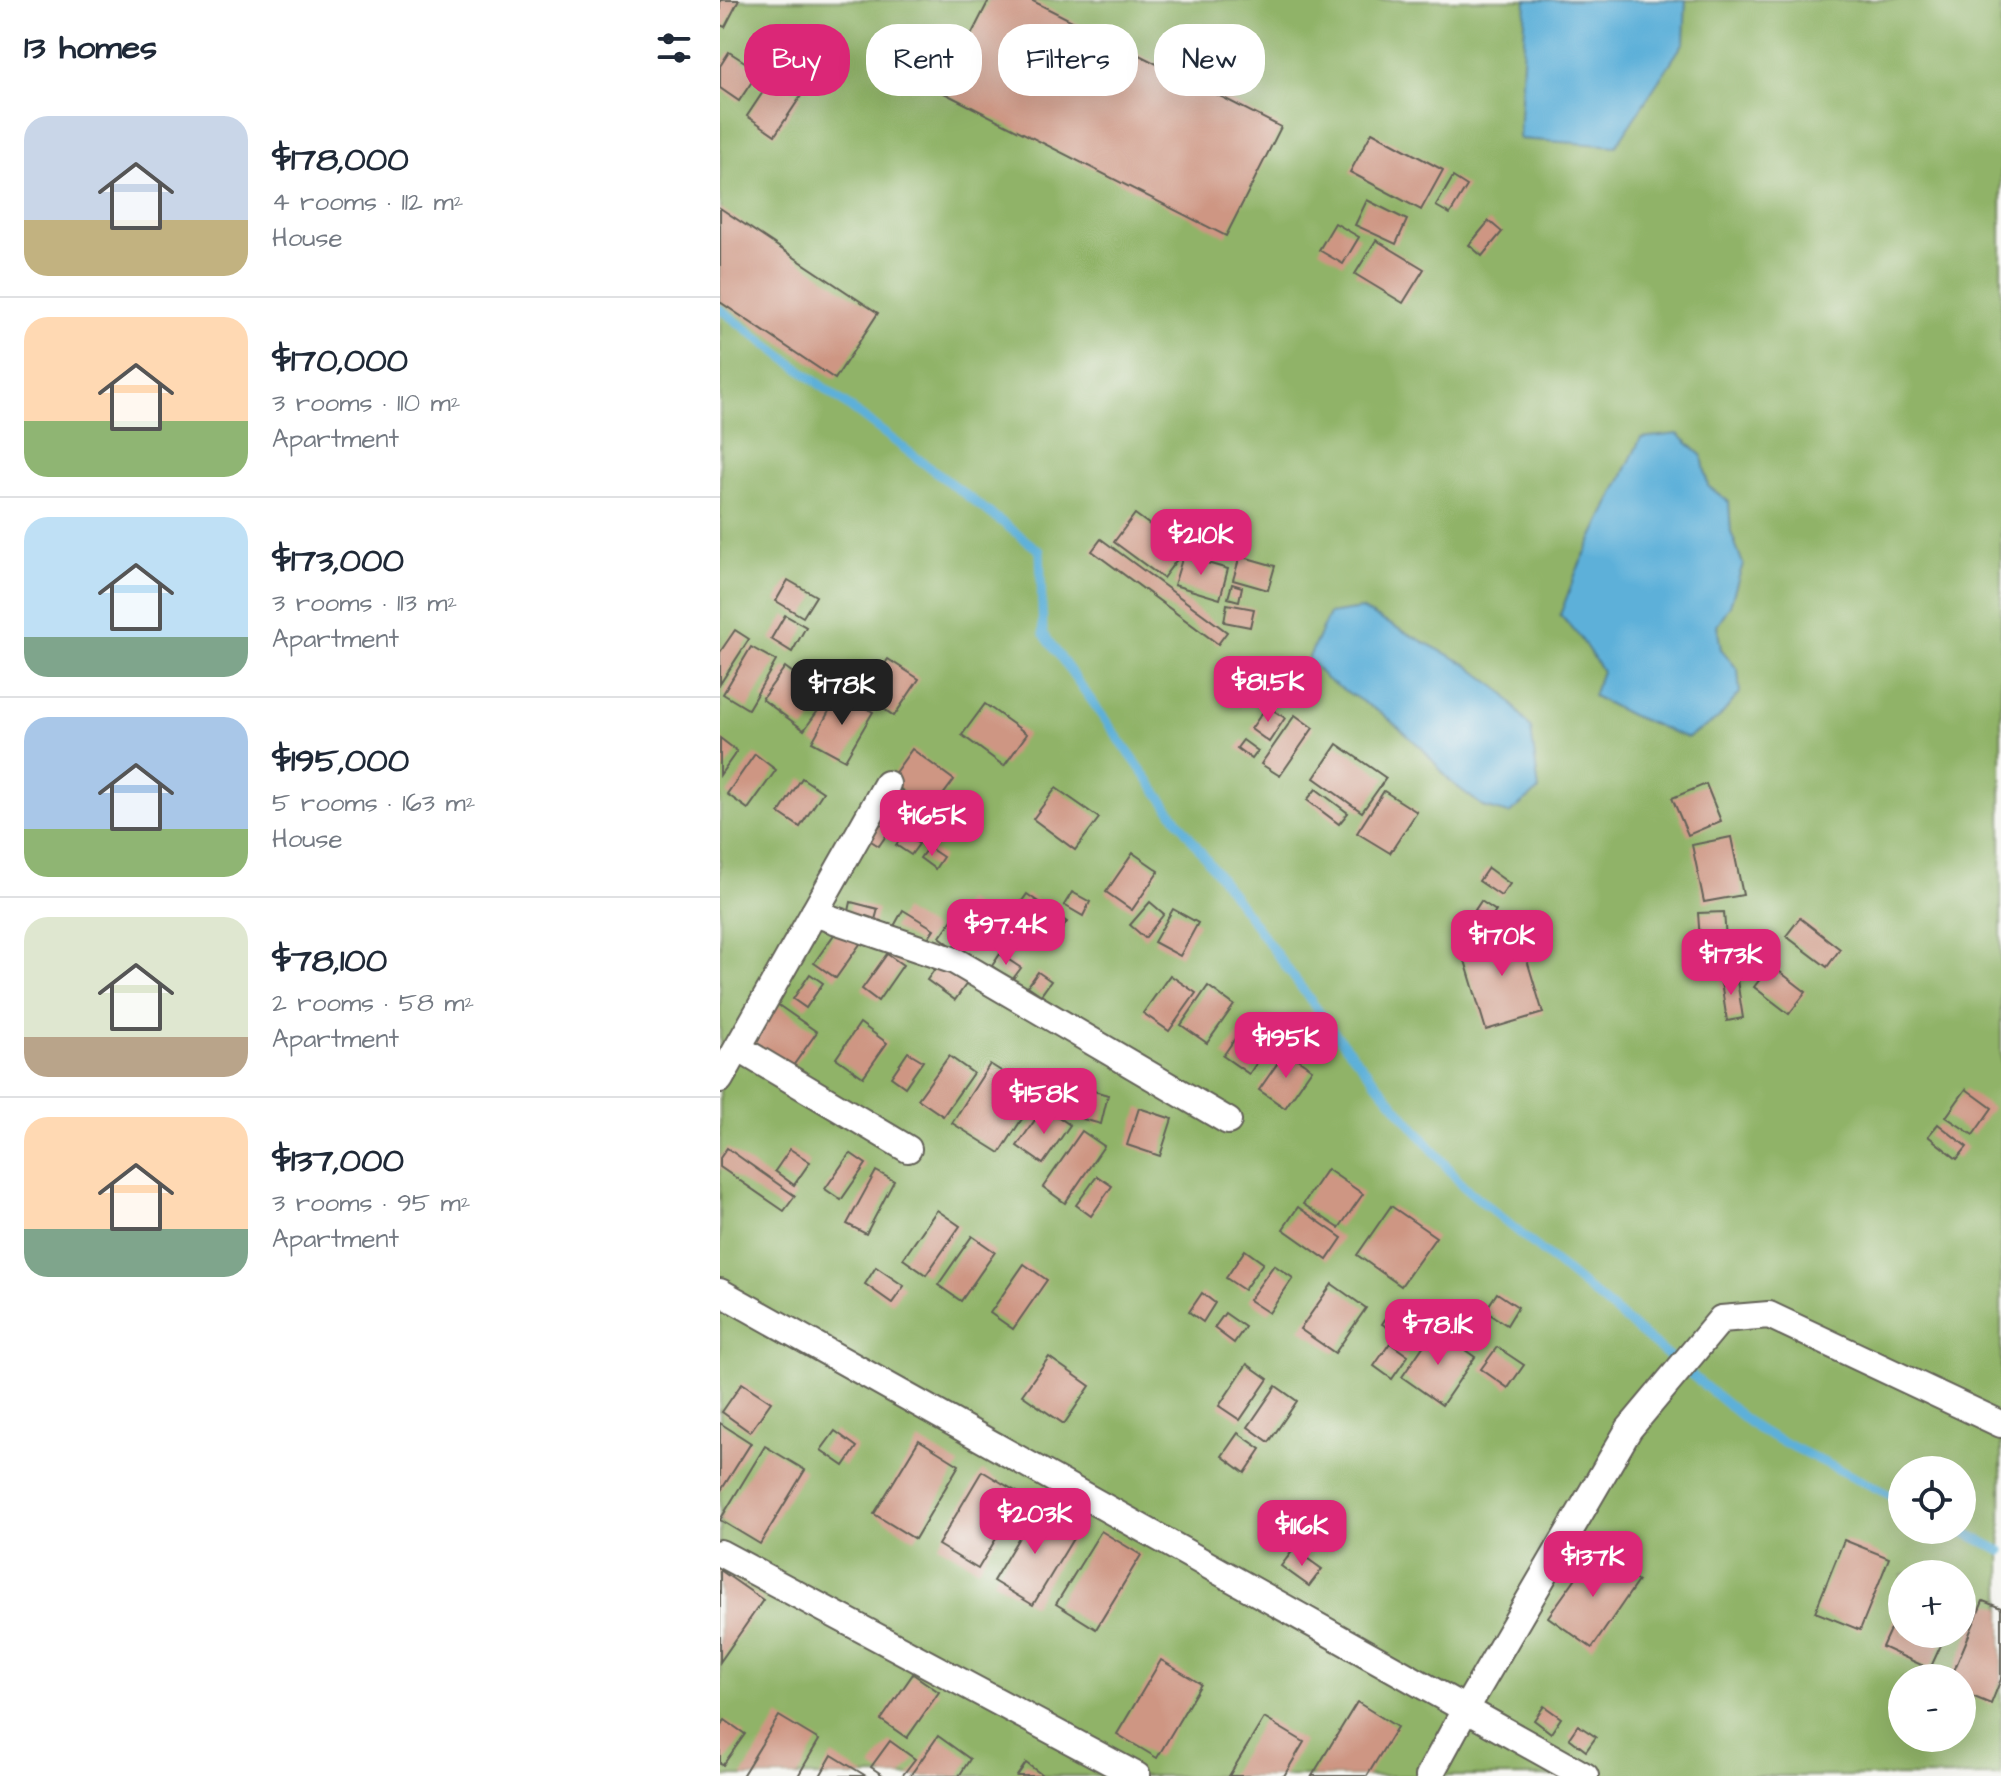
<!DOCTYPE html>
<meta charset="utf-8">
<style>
:root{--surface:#fff;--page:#f2f2f3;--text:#1f2937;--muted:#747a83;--line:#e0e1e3;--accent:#db2777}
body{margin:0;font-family:"Architects Daughter",sans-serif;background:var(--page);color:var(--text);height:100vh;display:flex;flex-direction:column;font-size:30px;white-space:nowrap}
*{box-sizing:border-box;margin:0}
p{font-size:26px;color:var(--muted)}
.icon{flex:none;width:44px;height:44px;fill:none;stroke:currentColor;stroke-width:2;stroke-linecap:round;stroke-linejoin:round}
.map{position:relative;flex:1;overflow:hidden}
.drawer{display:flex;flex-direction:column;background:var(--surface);width:720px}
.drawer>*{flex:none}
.hud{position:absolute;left:24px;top:24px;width:760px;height:72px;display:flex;gap:16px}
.controls{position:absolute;left:1168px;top:1456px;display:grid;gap:16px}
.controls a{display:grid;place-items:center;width:88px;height:88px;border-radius:50%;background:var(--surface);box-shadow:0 8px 32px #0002;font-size:40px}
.price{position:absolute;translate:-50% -68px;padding:0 18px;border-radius:16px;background:var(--accent);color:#fff;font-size:26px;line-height:52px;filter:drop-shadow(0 2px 4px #0008)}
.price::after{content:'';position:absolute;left:50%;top:48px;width:24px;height:18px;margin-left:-12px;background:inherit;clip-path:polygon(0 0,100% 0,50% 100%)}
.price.active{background:#222;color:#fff}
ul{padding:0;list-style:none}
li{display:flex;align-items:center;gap:24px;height:200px;padding:0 24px}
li+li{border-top:2px solid var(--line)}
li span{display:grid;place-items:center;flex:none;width:224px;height:160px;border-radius:24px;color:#555}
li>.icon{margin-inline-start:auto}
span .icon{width:96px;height:96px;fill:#fffc;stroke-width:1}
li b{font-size:34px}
h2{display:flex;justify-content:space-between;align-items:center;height:96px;padding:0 24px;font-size:34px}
.tag{padding:0 28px;border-radius:32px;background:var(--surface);box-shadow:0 8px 32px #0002;font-size:28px;line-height:72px}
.tag.active{background:var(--accent);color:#fff}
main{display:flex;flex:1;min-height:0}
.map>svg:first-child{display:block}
.forest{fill:#90b368;stroke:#566842;stroke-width:2;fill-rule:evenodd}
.water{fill:#5db0d9;stroke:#3c667a;stroke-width:2}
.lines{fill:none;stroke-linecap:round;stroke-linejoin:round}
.stream{stroke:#5db0d9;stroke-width:9}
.building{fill:#ce9683}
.minor-casing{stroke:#646258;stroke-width:30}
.minor{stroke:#fff;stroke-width:26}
</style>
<main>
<section class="drawer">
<h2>13 homes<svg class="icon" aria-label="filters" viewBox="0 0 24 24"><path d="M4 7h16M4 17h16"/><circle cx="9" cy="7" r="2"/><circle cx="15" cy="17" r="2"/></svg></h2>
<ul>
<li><span style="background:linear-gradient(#c9d6e8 65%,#c2b280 0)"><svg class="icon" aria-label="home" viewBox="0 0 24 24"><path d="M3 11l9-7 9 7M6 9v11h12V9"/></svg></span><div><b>$178,000</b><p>4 rooms · 112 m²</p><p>House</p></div></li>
<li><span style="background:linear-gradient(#ffd9b3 65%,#8fb573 0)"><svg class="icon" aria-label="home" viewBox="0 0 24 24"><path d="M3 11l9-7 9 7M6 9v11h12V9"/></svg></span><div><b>$170,000</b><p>3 rooms · 110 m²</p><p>Apartment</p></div></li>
<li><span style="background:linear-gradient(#bfe0f5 75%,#7fa58c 0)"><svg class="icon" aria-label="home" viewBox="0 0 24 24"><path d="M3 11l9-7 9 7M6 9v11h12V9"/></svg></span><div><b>$173,000</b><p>3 rooms · 113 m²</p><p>Apartment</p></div></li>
<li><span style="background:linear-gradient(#a9c7e8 70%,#8fb573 0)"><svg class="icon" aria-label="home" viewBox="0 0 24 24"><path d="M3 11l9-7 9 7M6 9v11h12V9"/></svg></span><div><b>$195,000</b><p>5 rooms · 163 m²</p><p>House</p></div></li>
<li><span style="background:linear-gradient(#dfe7d0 75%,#b9a48a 0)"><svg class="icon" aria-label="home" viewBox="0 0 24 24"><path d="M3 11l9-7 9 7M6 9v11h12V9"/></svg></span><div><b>$78,100</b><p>2 rooms · 58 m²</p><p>Apartment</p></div></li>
<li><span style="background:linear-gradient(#ffd9b3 70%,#7fa58c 0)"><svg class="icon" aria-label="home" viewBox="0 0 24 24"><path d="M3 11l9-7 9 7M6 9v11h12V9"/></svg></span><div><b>$137,000</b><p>3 rooms · 95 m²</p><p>Apartment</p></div></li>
</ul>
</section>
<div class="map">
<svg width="1281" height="1776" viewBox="0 0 1281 1776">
<rect width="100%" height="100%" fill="#f6f6f2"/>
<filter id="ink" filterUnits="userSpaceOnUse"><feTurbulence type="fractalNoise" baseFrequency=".0125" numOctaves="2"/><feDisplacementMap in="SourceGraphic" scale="16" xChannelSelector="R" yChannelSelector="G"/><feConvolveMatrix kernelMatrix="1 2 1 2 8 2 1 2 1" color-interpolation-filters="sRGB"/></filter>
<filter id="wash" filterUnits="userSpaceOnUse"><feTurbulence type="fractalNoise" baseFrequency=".006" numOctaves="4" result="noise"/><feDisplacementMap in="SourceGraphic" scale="32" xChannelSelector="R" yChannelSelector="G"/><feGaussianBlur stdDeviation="1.8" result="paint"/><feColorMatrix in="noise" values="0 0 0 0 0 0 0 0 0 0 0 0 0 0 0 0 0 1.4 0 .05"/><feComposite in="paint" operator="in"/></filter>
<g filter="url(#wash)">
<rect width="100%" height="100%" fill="#eae4c6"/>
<path class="forest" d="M0 0H1281V1776H0ZM1182 1470H1242V1530H1182ZM1182 1574H1242V1634H1182ZM1182 1678H1242V1738H1182Z"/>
<g class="water">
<polygon points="806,0 966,0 964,42 896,146 799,139"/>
<polygon points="958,434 982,456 988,486 1009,502 1011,532 1023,564 1010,605 997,625 1001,649 1018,670 1020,693 998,719 967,738 910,715 873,696 882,671 859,636 840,615 857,570 921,438"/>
<polygon points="641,609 746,664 784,693 811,729 819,790 789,814 764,807 731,782 702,748 664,715 606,679 588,659 609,614"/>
</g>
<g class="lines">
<g class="stream">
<polyline points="0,309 320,551 323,633 437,792 614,1032 743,1186 1037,1429 1182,1501"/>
<polyline points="1240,1530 1281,1551"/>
</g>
</g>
<g id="blocks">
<g class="building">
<polygon points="0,0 19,0 5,27 0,25"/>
<polygon points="269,0 311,0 561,127 506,236 222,92"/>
<polygon points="9,52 39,71 19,101 0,88 0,66"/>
<polygon points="53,77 81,96 55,135 27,116"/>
<polygon points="652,132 723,170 701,210 630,172"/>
<polygon points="733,177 747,186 730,214 716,206"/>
<polygon points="647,200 687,220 676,244 635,225"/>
<polygon points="0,208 158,313 115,379 0,302"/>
<polygon points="769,221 782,232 762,256 749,245"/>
<polygon points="615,223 639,237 623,264 599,250"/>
<polygon points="656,240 704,269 683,303 635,274"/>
<polygon points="415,514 464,550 443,578 394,542"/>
<polygon points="381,539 507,632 498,644 372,551"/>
<polygon points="463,556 508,569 500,599 454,585"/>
<polygon points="520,556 555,566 548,590 513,580"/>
<polygon points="68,580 96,596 83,617 56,601"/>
<polygon points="512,584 522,587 519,601 508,598"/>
<polygon points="507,604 534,609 530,627 504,622"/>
<polygon points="65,615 86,627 72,652 51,639"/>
<polygon points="15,630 29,639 0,684 0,652"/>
<polygon points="31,647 56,661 28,709 3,694"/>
<polygon points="168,659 199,679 174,716 144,695"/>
<polygon points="65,667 107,698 84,730 42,699"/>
<polygon points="119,693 153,712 125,760 92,742"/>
<polygon points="265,704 307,734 284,766 242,735"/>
<polygon points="547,706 565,718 549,742 531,729"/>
<polygon points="575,715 593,728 560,776 541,764"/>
<polygon points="0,738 17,751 0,775"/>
<polygon points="523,740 538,751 532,759 517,748"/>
<polygon points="617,744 666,778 642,812 594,778"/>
<polygon points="192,749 234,780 211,811 169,781"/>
<polygon points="35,754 56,770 28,809 7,794"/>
<polygon points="82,778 103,792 80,827 59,813"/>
<polygon points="986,784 1001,821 968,835 952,798"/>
<polygon points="336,788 379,818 355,850 313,819"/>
<polygon points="596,789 628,813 619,824 587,800"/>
<polygon points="664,791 697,812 670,853 637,833"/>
<polygon points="157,821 170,830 159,846 146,838"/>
<polygon points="184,834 199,844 191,855 176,845"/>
<polygon points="1011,837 1023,895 984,902 972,845"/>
<polygon points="208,847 223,857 215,869 200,858"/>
<polygon points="413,853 439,871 412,910 386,892"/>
<polygon points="768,868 790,884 781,896 759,881"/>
<polygon points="352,892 370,902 363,916 344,905"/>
<polygon points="307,894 347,922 333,943 293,914"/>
<polygon points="246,900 263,912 237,950 220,937"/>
<polygon points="761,901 776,911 770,920 755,910"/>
<polygon points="131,902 158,909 153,927 127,920"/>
<polygon points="430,902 444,914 425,938 410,925"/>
<polygon points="453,909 478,923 460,956 434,942"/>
<polygon points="183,910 214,929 203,946 173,928"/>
<polygon points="1004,912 1008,966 982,968 978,913"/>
<polygon points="1080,918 1120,949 1107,967 1066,936"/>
<polygon points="797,927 823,1013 766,1030 740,944"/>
<polygon points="118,929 140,944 116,978 94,963"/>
<polygon points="167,954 183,965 158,1001 142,989"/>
<polygon points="280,954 301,968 292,980 272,966"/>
<polygon points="219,963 247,983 235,1000 207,980"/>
<polygon points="1051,965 1086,992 1069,1014 1034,987"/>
<polygon points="318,972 331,981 321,995 308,986"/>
<polygon points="90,974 103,983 86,1008 73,999"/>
<polygon points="1016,974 1023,1018 1007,1021 1000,976"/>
<polygon points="450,975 476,993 449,1031 423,1013"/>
<polygon points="488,986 514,1005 487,1043 461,1025"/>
<polygon points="54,1002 97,1032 70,1070 27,1040"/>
<polygon points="530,1017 556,1035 529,1074 503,1056"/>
<polygon points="140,1023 167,1043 143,1077 116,1058"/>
<polygon points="566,1051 592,1069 565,1108 539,1090"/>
<polygon points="188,1052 203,1061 185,1087 171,1077"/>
<polygon points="229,1056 253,1073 223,1116 198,1099"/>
<polygon points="270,1064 318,1094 280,1153 232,1123"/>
<polygon points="356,1086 388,1095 381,1124 348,1115"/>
<polygon points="1246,1089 1272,1108 1253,1135 1226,1117"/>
<polygon points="324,1107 350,1125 323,1164 297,1146"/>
<polygon points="419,1108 452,1119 440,1156 407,1145"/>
<polygon points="1218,1124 1247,1147 1237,1159 1208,1136"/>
<polygon points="362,1131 384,1146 345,1203 323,1187"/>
<polygon points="7,1148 75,1196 64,1211 0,1167 0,1158"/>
<polygon points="70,1149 90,1162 74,1185 55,1171"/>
<polygon points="130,1153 146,1164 121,1200 105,1189"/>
<polygon points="607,1169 643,1194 619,1228 583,1204"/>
<polygon points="156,1171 174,1181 146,1234 127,1224"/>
<polygon points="377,1176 392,1186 371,1216 356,1205"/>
<polygon points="671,1206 716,1237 681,1286 637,1255"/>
<polygon points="578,1207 622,1238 607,1260 563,1229"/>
<polygon points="217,1210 240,1226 206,1275 183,1259"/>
<polygon points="252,1236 275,1252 241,1301 218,1285"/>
<polygon points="525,1250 543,1263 524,1290 506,1278"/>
<polygon points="304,1264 327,1280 293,1329 270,1313"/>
<polygon points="554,1265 573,1278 549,1313 529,1300"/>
<polygon points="156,1267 184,1286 172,1303 145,1284"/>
<polygon points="612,1284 646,1308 615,1353 580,1329"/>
<polygon points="482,1293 495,1303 483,1322 469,1312"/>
<polygon points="777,1293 798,1307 787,1325 765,1311"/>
<polygon points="674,1306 695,1319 683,1337 662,1324"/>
<polygon points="505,1313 525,1327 514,1343 494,1328"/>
<polygon points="715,1329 755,1357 722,1405 682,1377"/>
<polygon points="670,1343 688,1356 672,1379 654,1366"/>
<polygon points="777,1347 804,1365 788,1388 761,1369"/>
<polygon points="329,1357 370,1386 344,1424 302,1395"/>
<polygon points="527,1364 548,1379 520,1420 499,1406"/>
<polygon points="22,1383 51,1402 30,1432 2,1412"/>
<polygon points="556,1386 577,1401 549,1442 528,1427"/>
<polygon points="0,1423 31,1443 0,1492"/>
<polygon points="115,1431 137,1447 124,1466 101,1450"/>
<polygon points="518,1433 541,1449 525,1473 502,1456"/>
<polygon points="199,1440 239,1465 195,1539 154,1514"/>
<polygon points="45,1446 85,1470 40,1544 0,1520"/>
<polygon points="262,1471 302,1495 258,1569 218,1545"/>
<polygon points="317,1507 357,1532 313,1605 273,1581"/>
<polygon points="381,1531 421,1555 376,1629 336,1604"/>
<polygon points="1124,1540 1169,1558 1140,1630 1095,1612"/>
<polygon points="574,1549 602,1569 589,1586 561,1566"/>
<polygon points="875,1551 918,1581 872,1648 828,1617"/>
<polygon points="0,1570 43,1600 0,1662"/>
<polygon points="1263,1601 1281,1608 1281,1679 1271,1704 1242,1692 1242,1678 1231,1678"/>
<polygon points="1182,1603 1182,1634 1226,1634 1210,1669 1162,1647"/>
<polygon points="441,1660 481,1684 437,1758 397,1734"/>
<polygon points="193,1674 219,1692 187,1738 161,1720"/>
<polygon points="637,1702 677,1727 647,1776 592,1776"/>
<polygon points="824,1706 841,1718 831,1733 814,1720"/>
<polygon points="59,1716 99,1740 78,1776 22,1776"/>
<polygon points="544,1718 584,1742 564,1776 509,1776"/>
<polygon points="5,1720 25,1734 3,1765 0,1764 0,1727"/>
<polygon points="858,1725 876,1737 866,1751 849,1738"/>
<polygon points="218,1736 250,1759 239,1776 190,1776"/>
<polygon points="170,1741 195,1759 182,1776 164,1776 151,1767"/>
<polygon points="112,1755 146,1776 100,1776"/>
<polygon points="306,1763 321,1774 319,1776 297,1776"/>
</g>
</g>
</g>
<g filter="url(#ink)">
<use href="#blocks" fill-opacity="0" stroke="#646258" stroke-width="2"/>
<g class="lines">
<defs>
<g id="minor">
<polyline points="94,913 235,961 508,1121"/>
<polyline points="18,1048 188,1149"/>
<polyline points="0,1079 167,784"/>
<polyline points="0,1292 865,1776"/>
<polyline points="0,1553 417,1776"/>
<polyline points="709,1776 745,1710 909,1429 1001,1319 1049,1315 1281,1424"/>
</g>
</defs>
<use href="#minor" class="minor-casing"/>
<use href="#minor" class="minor"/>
</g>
</g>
</svg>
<div class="controls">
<a><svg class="icon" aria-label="locate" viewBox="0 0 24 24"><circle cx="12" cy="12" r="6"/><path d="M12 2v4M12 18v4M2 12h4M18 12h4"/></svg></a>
<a>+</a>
<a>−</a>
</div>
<b class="price" style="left:481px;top:577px">$210K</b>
<b class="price" style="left:548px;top:724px">$81.5K</b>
<b class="price active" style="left:122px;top:727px">$178K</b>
<b class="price" style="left:212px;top:858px">$165K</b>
<b class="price" style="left:286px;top:967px">$97.4K</b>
<b class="price" style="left:782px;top:978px">$170K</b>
<b class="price" style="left:1011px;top:997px">$173K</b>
<b class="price" style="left:566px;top:1080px">$195K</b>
<b class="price" style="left:324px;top:1136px">$158K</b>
<b class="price" style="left:718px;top:1367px">$78.1K</b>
<b class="price" style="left:315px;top:1556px">$203K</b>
<b class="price" style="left:582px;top:1568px">$116K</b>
<b class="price" style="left:873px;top:1599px">$137K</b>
<div class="hud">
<a class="tag active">Buy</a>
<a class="tag">Rent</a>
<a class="tag">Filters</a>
<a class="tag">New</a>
</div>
</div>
</main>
